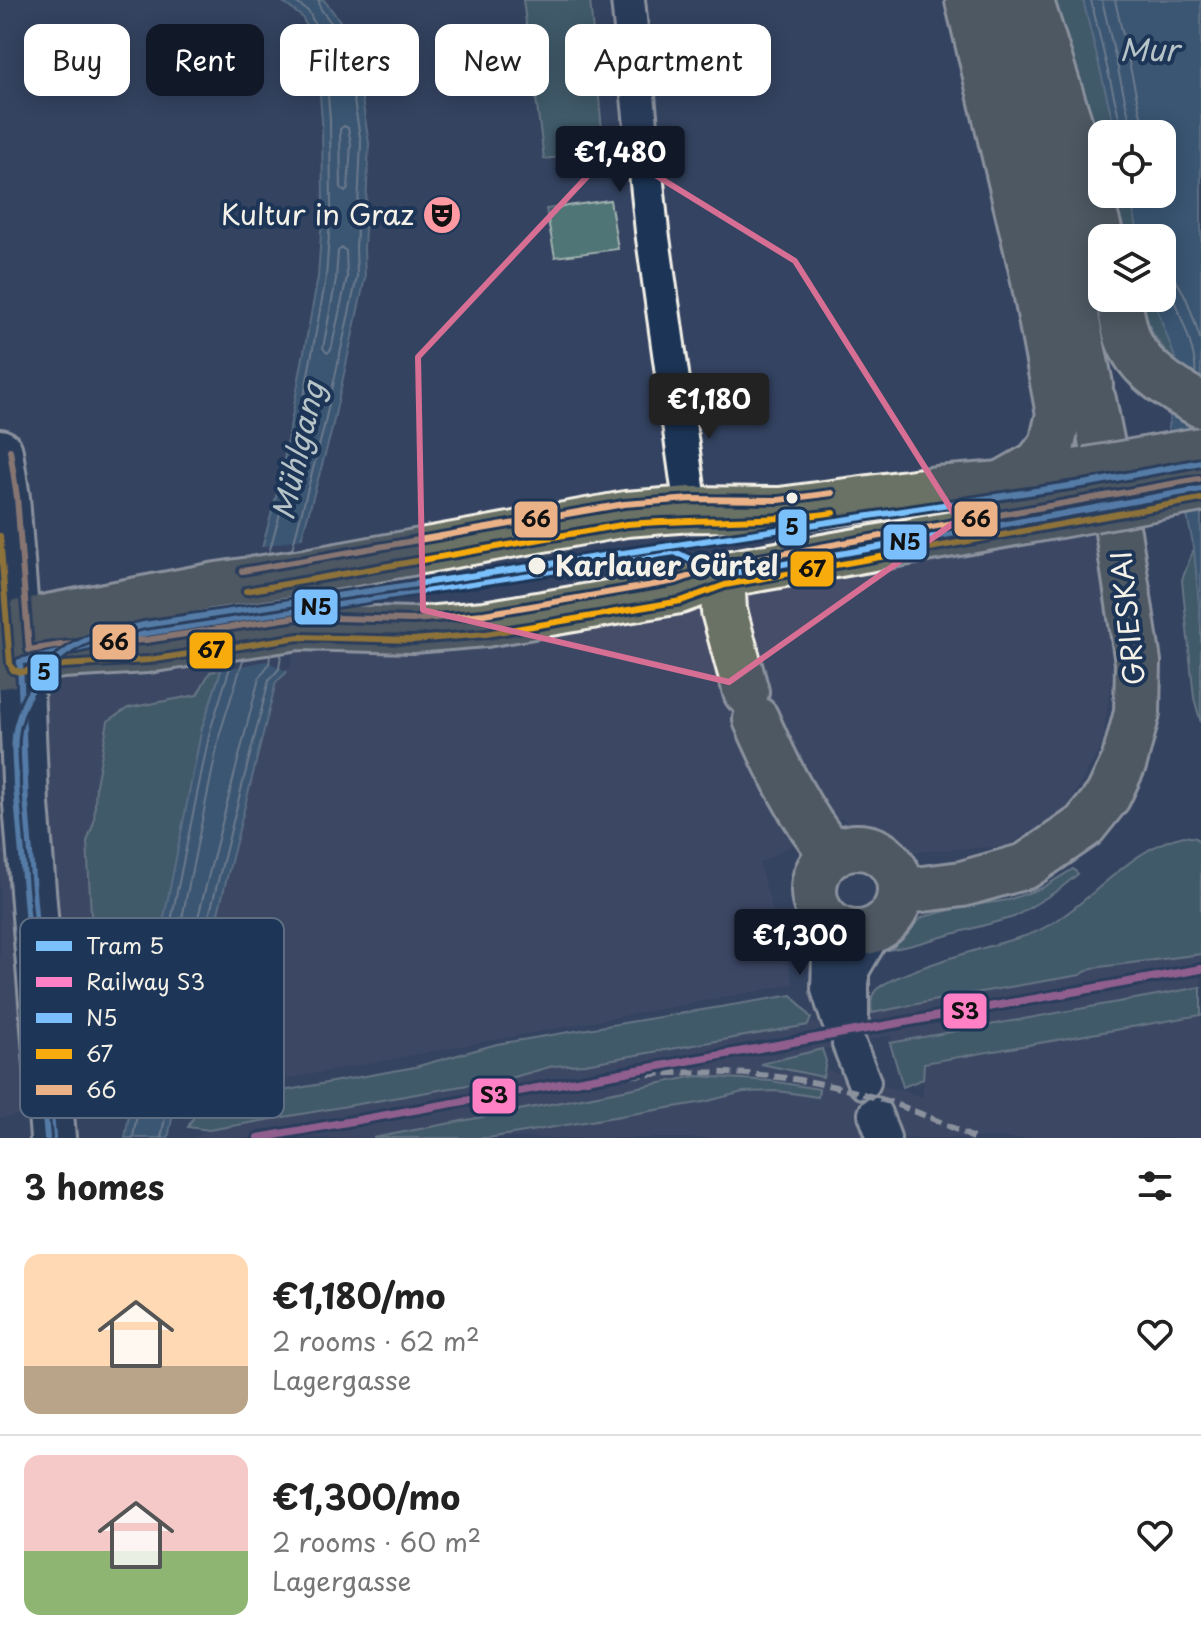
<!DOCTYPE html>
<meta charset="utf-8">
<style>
:root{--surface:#fff;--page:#f6f6f6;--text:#222;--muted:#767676;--line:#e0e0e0;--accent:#111827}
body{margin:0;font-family:"Playpen Sans",sans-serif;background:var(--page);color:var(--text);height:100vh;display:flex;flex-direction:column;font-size:30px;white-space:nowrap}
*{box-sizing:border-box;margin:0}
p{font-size:26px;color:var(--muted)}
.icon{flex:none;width:44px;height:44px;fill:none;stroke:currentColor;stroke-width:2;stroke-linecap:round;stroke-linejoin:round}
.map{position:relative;height:1138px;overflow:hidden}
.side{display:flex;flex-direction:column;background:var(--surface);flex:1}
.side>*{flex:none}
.hud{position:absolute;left:24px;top:24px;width:800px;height:72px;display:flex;gap:16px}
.buttons{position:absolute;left:1088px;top:120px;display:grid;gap:16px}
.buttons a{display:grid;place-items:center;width:88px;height:88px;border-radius:16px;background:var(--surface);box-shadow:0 4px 20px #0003;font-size:40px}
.price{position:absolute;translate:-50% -68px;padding:0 18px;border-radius:8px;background:var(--accent);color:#fff;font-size:26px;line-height:52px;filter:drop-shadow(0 2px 4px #0008)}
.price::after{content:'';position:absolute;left:50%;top:48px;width:24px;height:18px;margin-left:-12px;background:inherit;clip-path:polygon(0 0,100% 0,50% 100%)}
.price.active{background:#222;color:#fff}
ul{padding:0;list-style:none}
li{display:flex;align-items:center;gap:24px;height:200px;padding:0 24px}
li+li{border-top:2px solid var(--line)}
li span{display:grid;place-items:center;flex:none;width:224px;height:160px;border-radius:16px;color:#555}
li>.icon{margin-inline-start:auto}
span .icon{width:96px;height:96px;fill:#fffc;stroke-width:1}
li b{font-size:34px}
h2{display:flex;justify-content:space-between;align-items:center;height:96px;padding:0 24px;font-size:34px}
.pill{padding:0 28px;border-radius:16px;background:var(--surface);box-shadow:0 4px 20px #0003;font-size:28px;line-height:72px}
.pill.active{background:var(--accent);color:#fff}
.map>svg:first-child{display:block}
.built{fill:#444d68}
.green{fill:#507476;stroke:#a2b2af;stroke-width:2}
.water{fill:#426d89;stroke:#89a2af;stroke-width:2}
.pier{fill:#344361}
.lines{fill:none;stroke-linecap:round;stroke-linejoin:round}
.shore{stroke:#adbcc2;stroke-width:2}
.street-casing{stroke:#f4f1e8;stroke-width:38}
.secondary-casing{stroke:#f4f1e8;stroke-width:50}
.primary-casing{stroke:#f4f1e8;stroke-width:50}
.street{stroke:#1d3557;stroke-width:32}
.secondary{stroke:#1d3557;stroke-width:44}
.primary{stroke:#6a7165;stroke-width:44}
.rail{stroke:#f4f1e8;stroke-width:6;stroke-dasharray:12 6;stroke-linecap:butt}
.primary-bridge-casing{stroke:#f4f1e8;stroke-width:50;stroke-linecap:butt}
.primary-bridge{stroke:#6a7165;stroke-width:44}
.bus-1-casing{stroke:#1d3557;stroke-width:12}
.bus-2-casing{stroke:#1d3557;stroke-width:12}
.bus-3-casing{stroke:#1d3557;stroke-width:12}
.bus-1{stroke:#7abffc;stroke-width:6}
.bus-2{stroke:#f8ab0d;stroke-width:6}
.bus-3{stroke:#ebb288;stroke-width:6}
.rail-1-casing{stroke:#1d3557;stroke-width:14}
.rail-1{stroke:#ff80c5;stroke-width:8}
.tram-1-casing{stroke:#1d3557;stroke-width:12}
.tram-1{stroke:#7ac0fa;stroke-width:6}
.marked{fill:none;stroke:#d66f93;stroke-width:6;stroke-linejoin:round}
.bus-dot{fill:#f4f1e8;stroke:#1d3557;stroke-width:3}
.labels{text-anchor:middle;stroke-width:8;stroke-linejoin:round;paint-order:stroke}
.poi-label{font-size:28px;fill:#f4f1e8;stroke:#1d3557;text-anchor:end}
.stop-label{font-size:28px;font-weight:bold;fill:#f4f1e8;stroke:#1d3557;text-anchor:start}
.street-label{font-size:28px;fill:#f4f1e8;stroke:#1d3557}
.water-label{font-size:30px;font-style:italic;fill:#b6c3c7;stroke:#1d3557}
.key{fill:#1d3557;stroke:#5e6d82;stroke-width:2}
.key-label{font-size:22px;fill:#f4f1e8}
.line-badge{stroke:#1d3557;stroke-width:3}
.pale-badge-label{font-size:22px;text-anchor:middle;font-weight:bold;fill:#111}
</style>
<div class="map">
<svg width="1201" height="1138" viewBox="0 0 1201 1138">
<rect width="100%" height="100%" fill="#344361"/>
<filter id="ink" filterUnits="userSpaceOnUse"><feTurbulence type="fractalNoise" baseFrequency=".0125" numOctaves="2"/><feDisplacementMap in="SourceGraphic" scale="16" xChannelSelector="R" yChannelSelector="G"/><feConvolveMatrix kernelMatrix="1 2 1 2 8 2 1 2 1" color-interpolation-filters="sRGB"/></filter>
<g filter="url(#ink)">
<g class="built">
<polygon points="1096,535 1114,660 1102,745 1066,809 1007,846 909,852 841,818 759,863 794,984 215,1092 77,1106 0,1118 0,685 269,643"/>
<polygon points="1201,954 1201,987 890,1043 892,1035 815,1051 779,1061 826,1070 923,1097 924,1063 1201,1015 1201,1138 193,1138 209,1130 238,1123 514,1077 553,1066 585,1064 759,1034 773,1029 838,1020 952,997 1080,975 1092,968"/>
</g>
<g class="green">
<polygon points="523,0 590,0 604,152 544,159"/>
<polygon points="1055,0 1083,0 1087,10 1116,134 1102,134 1102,173"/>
<polygon points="1107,194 1130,194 1139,238 1117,238"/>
<polygon points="610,200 618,249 555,257 546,209"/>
<path d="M1133 298H1153L1179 366C1158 345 1145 324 1133 298Z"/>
<polygon points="1194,548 1201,625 1201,723 1194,698 1182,580"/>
<polygon points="221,670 202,728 143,1032 126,1035 93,951 87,842 94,822 96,785 108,721 128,708 197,695 210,672"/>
<path d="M1184 836 1196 838 1201 845V954L1092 968 1080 975 952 997 872 1013C871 1005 870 997 876 990 896 971 994 945 1025 936 1085 916 1122 849 1184 836Z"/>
<polygon points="1073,869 1078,874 1057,891 1014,917 909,946 883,951 923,917 962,907 1008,900 1042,888"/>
<polygon points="1201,987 1201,1015 924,1063 923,1079 903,1087 890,1043"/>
<polygon points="792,995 811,1018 808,1025 585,1064 553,1066 514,1077 209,1130 188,1127 195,1115 210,1104 415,1067 497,1044"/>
<polygon points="822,1049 826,1061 823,1077 761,1064"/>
<polygon points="697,1076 771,1081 819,1089 818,1097 778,1091 743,1092 704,1102 488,1138 373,1138"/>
</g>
<g class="water">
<polygon points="280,0 324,0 352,37 369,143 364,249 365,278 331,433 301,540 286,673 276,682 200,985 168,1138 125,1138 154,968 202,728 262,548 279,486 318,277 323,205 322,121 316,44 302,17"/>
<polygon points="1083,0 1201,0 1201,625 1194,548 1168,428 1178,366 1153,298 1162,298 1162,238 1139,238 1130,194 1162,194 1162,134 1116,134"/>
</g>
<polygon class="pier" points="306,537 291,667 286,671 266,661 216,671 258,548"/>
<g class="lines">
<g class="shore">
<polyline points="1091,0 1123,134"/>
<polyline points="1102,0 1133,134"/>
<polyline points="1115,0 1145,134"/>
<polygon points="344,126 348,128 351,144 348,189 345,192 341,188 340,129"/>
<polygon points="342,248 346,251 347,277 331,350 327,353 323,348 336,279 338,251"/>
<path d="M1162 270C1186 281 1192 317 1201 341"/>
<path d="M1162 283C1175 294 1198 357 1195 374"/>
<polyline points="292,549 323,431 357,277 356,248 361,143 344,40 320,8 319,0"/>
<polyline points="269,553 287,488 326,278 331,206 330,120 324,44 309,12 293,0"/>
<polyline points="243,660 220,733 171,972 151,1092 154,1097 159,1094 182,980 259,678 269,664 270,655"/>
<polyline points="133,1138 161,970 210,731 232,661"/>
<polyline points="161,1138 192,983 269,680 279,669 281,654"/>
</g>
<defs>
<g id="street">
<polyline points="628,0 652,231 691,509"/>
<polyline points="830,923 828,989 838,1020"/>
<polyline points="852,1017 852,971 877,928"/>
<polyline points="849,1044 864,1082"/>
<polyline points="875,1114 884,1138"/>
</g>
<polyline id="secondary" points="0,452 7,498 20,662 26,804 53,1138"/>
<g id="primary">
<polyline points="968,0 1032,270 1059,414 1052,445 1037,464 1007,481"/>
<polyline points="1002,0 1049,183 1090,385"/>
<polyline points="1031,2 1069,122 1102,241"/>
<path d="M1118 298C1122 314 1124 334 1132 348 1145 373 1177 392 1201 405"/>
<polyline points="1093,400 1102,445"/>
<polyline points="722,575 724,611 746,692"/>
<polyline points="0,626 211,586 310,571 626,514 691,509 780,510 937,489 1002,484 1087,470"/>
<polyline points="0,666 62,655 147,650 298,627 413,630 485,624 679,591 722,575 1093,509"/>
<path d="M756 719C777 767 800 815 833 855"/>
<circle cx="857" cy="890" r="43"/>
<polyline points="900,892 962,884 1026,866 1084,826 1108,796 1124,762 1137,713 1138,662 1118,532"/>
</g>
</defs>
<use href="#street" class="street-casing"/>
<use href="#secondary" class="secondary-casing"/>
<use href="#primary" class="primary-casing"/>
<use href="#street" class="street"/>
<use href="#secondary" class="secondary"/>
<use href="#primary" class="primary"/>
<path class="rail" d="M559 1084C708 1062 837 1067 973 1138"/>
<defs>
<g id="primary-bridge">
<polyline points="1087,470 1201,450"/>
<polyline points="1093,509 1201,489"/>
</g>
</defs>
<use href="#primary-bridge" class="primary-bridge-casing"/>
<use href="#primary-bridge" class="primary-bridge"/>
<defs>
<g id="bus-1">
<polyline points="20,662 146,633 675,552 722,575 1201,489"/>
<polyline points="20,662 26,804 53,1138"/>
</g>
<g id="bus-2">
<polyline points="0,536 10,664 13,670 21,672 63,665 149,660 299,637 413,640 486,634 681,601 725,585 1201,499"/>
<path d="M246 591 627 524C697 519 765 522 834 513"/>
</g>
<g id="bus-3">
<polyline points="10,450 17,497 29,650 61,645 146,640 297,617 413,620 484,614 676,581 720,565 1199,479"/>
<polyline points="242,571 624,504 691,499 779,500 832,493"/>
</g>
</defs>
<use href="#bus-1" class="bus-1-casing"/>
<use href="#bus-2" class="bus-2-casing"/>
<use href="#bus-3" class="bus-3-casing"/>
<use href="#bus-1" class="bus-1"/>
<use href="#bus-2" class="bus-2"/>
<use href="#bus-3" class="bus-3"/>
<defs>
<polyline id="rail-1" points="258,1138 1201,969"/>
</defs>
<use href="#rail-1" class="rail-1-casing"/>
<use href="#rail-1" class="rail-1"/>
<defs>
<path id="tram-1" d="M47 1138 16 787C16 767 12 745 17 725 26 688 54 653 90 639 107 632 126 630 144 625L1089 483 1201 462"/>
</defs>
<use href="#tram-1" class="tram-1-casing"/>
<use href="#tram-1" class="tram-1"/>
</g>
</g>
<path d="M0 0H1201V1138H0ZM613 149 795 261 958 520 729 682 423 610 418 357Z" fill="#344361" fill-opacity=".55" fill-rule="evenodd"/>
<path class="marked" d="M613 149 795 261 958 520 729 682 423 610 418 357Z"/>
<defs>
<symbol id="theatre-disc" viewBox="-11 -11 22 22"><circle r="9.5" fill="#ff9aa2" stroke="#1d3557"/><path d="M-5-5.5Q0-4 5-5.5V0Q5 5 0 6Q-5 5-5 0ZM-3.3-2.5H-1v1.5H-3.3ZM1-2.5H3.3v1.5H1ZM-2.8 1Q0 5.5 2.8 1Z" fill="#111"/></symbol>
</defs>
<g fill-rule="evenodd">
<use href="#theatre-disc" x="420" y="193" width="44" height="44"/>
</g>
<g class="bus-dot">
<circle cx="792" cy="498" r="7"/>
<circle cx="537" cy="566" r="10"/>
</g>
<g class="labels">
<g class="poi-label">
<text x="414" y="225">Kultur in Graz</text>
</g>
<g class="stop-label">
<text x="555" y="576">Karlauer Gürtel</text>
</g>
<g class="street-label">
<text transform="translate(1128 618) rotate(-96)" y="10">GRIESKAI</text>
</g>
<g class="water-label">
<text x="1149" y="61">Mur</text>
<text transform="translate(299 451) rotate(-77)" y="10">Mühlgang</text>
</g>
</g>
<rect x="20" y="918" width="264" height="200" rx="12" class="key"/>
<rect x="36" y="941" width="36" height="10" fill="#7ac0fa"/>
<rect x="36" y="977" width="36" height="10" fill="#ff80c5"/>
<rect x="36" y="1013" width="36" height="10" fill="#7abffc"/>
<rect x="36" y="1049" width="36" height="10" fill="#f8ab0d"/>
<rect x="36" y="1085" width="36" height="10" fill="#ebb288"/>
<g class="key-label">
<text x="86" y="954">Tram 5</text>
<text x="86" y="990">Railway S3</text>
<text x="86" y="1026">N5</text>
<text x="86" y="1062">67</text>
<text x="86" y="1098">66</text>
</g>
<g class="line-badge">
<rect x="953" y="500" width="46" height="38" rx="8" fill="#ebb288"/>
<rect x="513" y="500" width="46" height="39" rx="8" fill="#ebb288"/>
<rect x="777" y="508" width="31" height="39" rx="8" fill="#7ac0fa"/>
<rect x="882" y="523" width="46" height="38" rx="8" fill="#7abffc"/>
<rect x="789" y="550" width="46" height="38" rx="8" fill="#f8ab0d"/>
<rect x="293" y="588" width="46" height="38" rx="8" fill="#7abffc"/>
<rect x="91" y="623" width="46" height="38" rx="8" fill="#ebb288"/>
<rect x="188" y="631" width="46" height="39" rx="8" fill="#f8ab0d"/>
<rect x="29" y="653" width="31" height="39" rx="8" fill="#7ac0fa"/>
<rect x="942" y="992" width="46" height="38" rx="8" fill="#ff80c5"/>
<rect x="471" y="1077" width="46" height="38" rx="8" fill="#ff80c5"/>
</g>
<g class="pale-badge-label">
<text x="976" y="527">66</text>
<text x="536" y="527">66</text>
<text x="792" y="535">5</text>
<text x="905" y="550">N5</text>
<text x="812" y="577">67</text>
<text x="316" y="615">N5</text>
<text x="114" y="650">66</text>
<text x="211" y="658">67</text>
<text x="44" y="680">5</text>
<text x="965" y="1019">S3</text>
<text x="494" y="1103">S3</text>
</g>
</svg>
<div class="buttons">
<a><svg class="icon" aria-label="locate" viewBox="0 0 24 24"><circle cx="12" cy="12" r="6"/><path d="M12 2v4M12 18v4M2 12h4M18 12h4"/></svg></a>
<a><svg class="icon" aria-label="layers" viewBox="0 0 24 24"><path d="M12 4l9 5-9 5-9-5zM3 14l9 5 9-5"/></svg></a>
</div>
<b class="price" style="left:620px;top:194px">€1,480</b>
<b class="price active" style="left:709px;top:441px">€1,180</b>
<b class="price" style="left:800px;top:977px">€1,300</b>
<div class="hud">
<a class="pill">Buy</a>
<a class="pill active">Rent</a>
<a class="pill">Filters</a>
<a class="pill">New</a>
<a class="pill">Apartment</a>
</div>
</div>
<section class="side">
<h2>3 homes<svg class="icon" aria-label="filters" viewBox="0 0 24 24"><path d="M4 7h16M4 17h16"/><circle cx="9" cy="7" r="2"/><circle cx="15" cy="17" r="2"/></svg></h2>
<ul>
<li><span style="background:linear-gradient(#ffd9b3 70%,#b9a48a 0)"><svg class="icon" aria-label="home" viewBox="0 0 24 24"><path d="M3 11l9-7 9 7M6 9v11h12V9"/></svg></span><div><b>€1,180/mo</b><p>2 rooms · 62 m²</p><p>Lagergasse</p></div><svg class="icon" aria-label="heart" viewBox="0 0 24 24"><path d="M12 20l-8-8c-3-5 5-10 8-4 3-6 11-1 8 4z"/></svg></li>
<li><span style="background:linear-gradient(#f6c9c9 60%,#8fb573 0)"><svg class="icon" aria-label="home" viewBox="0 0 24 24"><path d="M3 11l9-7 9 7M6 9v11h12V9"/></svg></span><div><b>€1,300/mo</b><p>2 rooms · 60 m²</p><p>Lagergasse</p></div><svg class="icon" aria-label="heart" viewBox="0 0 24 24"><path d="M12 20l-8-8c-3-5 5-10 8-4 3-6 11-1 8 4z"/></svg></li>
</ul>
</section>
